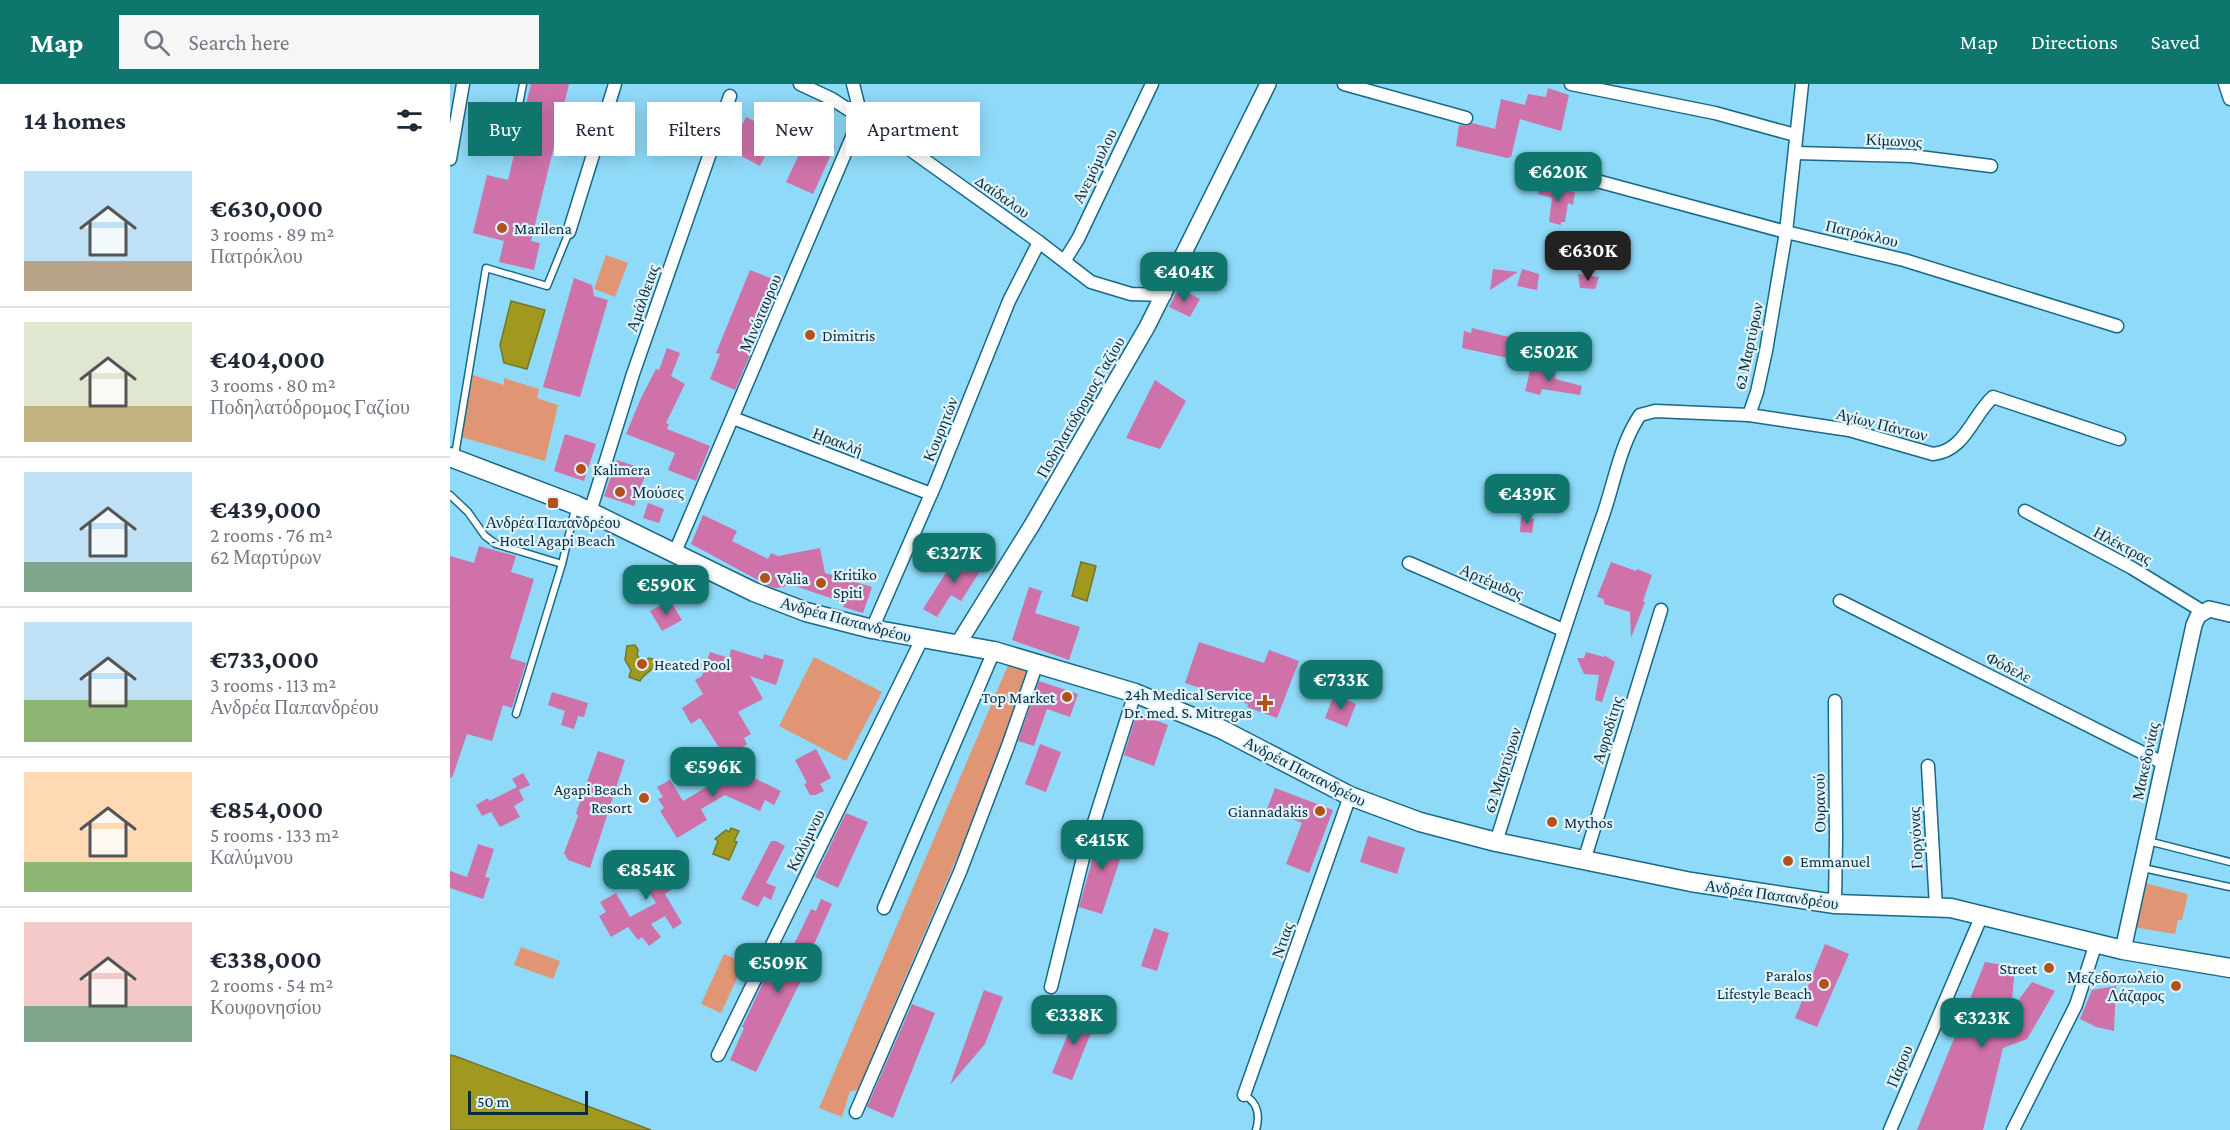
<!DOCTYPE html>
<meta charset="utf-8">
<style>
:root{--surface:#fff;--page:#f6f6f7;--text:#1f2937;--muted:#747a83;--line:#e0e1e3;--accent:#0f766e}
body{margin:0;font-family:"Crimson Pro",serif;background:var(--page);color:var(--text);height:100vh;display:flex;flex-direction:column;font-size:22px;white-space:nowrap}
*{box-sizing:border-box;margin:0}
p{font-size:20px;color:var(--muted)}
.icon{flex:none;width:33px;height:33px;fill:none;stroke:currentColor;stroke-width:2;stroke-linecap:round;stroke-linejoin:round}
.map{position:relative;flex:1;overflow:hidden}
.side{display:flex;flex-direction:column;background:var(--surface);width:450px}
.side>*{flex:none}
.hud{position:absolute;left:18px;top:18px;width:570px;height:54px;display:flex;gap:12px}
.scale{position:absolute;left:18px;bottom:15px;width:120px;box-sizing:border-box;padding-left:6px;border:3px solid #0b2b37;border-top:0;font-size:16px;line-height:21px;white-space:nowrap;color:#0b2b37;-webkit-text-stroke:4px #def3fc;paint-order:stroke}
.price{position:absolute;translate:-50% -51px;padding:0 14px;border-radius:12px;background:var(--accent);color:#fff;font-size:20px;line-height:39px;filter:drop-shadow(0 2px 3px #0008)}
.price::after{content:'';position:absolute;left:50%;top:36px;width:18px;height:14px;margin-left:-9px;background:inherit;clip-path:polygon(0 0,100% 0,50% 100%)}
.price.on{background:#222;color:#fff}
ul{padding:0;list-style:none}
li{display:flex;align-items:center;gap:18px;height:150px;padding:0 24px}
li+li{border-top:2px solid var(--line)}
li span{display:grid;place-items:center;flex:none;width:168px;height:120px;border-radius:0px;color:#555}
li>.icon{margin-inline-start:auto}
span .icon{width:72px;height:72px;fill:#fffc;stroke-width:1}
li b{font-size:26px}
h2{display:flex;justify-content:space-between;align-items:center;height:72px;padding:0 24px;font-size:26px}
.tag{padding:0 21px;border-radius:0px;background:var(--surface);box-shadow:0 3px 15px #0003;font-size:21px;line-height:54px}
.tag.on{background:var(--accent);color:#fff}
header{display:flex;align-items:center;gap:36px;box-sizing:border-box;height:84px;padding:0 30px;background:var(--accent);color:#fff}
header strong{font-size:28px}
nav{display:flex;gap:33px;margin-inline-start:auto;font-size:21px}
.search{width:420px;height:54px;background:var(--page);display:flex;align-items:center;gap:15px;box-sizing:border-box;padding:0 21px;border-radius:0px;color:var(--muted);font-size:22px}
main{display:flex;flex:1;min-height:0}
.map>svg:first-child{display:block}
.green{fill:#e09675}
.water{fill:#a1981f;stroke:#747726;stroke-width:1.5}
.building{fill:#cf72a9}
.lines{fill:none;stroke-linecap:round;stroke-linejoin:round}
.service-casing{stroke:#176984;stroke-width:9}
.minor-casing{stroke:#176984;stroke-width:15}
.tertiary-casing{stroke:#176984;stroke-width:18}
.secondary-casing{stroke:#176984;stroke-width:21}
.service{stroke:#fff;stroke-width:6}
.minor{stroke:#fff;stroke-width:12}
.tertiary{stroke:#fff;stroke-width:15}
.secondary{stroke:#fff;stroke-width:18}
.poi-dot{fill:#b4511a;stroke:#def3fc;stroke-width:2}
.labels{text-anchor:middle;stroke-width:4.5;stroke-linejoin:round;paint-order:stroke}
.street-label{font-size:16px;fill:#0b2b37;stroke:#def3fc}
.poi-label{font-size:16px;fill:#0b2b37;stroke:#def3fc;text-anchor:start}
</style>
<header>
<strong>Map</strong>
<div class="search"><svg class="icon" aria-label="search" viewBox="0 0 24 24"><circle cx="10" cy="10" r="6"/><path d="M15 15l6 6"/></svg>Search here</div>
<nav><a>Map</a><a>Directions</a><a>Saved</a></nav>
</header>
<main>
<section class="side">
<h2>14 homes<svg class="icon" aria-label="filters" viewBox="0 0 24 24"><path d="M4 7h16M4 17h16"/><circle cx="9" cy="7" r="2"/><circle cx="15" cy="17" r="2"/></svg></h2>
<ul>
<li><span style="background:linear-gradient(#bfe0f5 75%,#b9a48a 0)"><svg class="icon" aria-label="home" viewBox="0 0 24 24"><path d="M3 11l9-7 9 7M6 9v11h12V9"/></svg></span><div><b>€630,000</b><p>3 rooms · 89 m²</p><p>Πατρόκλου</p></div></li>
<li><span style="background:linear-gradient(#dfe7d0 70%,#c2b280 0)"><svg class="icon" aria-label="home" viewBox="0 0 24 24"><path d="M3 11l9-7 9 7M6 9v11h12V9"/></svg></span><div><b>€404,000</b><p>3 rooms · 80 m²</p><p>Ποδηλατόδρομος Γαζίου</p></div></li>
<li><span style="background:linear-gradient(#bfe0f5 75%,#7fa58c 0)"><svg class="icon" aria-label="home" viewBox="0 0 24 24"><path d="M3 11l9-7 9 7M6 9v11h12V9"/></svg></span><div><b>€439,000</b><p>2 rooms · 76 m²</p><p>62 Μαρτύρων</p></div></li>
<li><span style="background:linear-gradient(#bfe0f5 65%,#8fb573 0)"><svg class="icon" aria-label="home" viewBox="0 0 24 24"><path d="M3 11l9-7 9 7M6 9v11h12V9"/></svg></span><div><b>€733,000</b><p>3 rooms · 113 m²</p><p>Ανδρέα Παπανδρέου</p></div></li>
<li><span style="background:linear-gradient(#ffd9b3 75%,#8fb573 0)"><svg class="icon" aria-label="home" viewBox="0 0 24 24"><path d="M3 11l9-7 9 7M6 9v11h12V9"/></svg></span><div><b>€854,000</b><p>5 rooms · 133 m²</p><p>Καλύμνου</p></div></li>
<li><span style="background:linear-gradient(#f6c9c9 70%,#7fa58c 0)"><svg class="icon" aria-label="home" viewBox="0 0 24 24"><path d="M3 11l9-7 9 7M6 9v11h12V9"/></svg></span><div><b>€338,000</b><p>2 rooms · 54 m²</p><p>Κουφονησίου</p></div></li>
</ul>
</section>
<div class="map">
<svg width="1780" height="1046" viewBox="0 0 1780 1046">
<rect width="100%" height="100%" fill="#8fdaf8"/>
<g class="green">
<polygon points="156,171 178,179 165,213 144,205"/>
<polygon points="23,291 54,301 54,294 89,305 87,314 108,321 95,377 11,353"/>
<polygon points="364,573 432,608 396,677 329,642"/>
<path d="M559 579 581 584C553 658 526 731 494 804 465 871 436 937 409 1006L400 1007 392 1033 369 1024Z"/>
<polygon points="1691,798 1738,810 1732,836 1728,836 1725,850 1683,843"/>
<polygon points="71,863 110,877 103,895 64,881"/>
<polygon points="274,870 294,879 271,929 251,920"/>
</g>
<g class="water">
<polygon points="61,217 95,226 77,285 54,279 50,261"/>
<polygon points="631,478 646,482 637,517 622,512"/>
<path d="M185 561 188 566 187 571 191 576H196L199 574 209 577C204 586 193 590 190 597L179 593 181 586 175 576 177 562Z"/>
<polygon points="281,744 289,747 284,757 287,758 279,776 263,770 268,757 265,755 276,746 279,748"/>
<polygon points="0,971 5,972 201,1046 0,1046"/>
</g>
<g class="building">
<polygon points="81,0 119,0 81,157 90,159 84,186 49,178 54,157 23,149 37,91 58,96"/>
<polygon points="1098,4 1119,11 1111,47 1070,35 1061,73 1057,74 1006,62 1009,41 1017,42 1022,39 1045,45 1051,15 1075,21 1078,10 1096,13"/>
<polygon points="369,18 385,27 372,56 385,62 363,110 336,98 361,45 357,43"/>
<polygon points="296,33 321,46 311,65 317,68 310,82 280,66"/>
<polygon points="1089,103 1125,108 1123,121 1118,119 1115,138 1111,138 1111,141 1099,138 1102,114 1088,110"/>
<polygon points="1043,185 1068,188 1040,206"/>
<polygon points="1072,185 1089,190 1087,206 1067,202"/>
<polygon points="300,186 331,198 285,306 260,295 270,270 266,269"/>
<polygon points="1128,190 1149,193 1145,205 1130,204"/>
<polygon points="124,194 142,201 144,212 158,216 130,313 93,303"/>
<polygon points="729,204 750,215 740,233 719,223"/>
<polygon points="1022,244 1059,253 1058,274 1012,264 1014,247 1021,249"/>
<polygon points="217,264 230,269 221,292 235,300 216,339 219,340 217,345 260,362 246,397 218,386 225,369 176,350 191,314 206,285 209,286"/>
<polygon points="1081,283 1106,287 1105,295 1132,302 1130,311 1092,305 1090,311 1075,307"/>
<polygon points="705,296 736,317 710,365 676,354"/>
<polygon points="115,350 146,360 134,397 104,387"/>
<polygon points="167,376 197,386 184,422 154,412"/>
<polygon points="198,419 214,425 209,439 193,434"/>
<polygon points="253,431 287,447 282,457 318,475 321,469 328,472 370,464 375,489 422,503 413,529 393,523 395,519 342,501 326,504 319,502 241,460"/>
<polygon points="1071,433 1084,435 1082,449 1070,448"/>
<polygon points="29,462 66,472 61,488 84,495 60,574 76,579 62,624 53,621 42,657 17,650 2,694 0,693 0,472 24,479"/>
<polygon points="514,468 534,481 511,517 501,511 487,533 473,525 497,487 500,489"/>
<polygon points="1161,478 1186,487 1187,485 1202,491 1193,517 1195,518 1181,554 1180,528 1154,520 1154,515 1147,513"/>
<polygon points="579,503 592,507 585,529 630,543 619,576 562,556"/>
<polygon points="220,516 232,536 212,547 200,527"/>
<polygon points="749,558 814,579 819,566 849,577 827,634 797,623 798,620 735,599"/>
<polygon points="281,565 313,575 314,570 334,576 326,601 300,592 313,615 288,628 301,650 294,654 297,660 276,674 250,634 241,640 232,624 253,610 245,596 252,592 260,568 279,574"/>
<polygon points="1136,568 1154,573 1154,571 1165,578 1152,618 1145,616 1149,591 1134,590 1127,574 1134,574"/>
<polygon points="589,597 628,610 620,633 597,625 584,662 568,657"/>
<polygon points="102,608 138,619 134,633 128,632 124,645 111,641 115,627 98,621"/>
<polygon points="884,611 906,620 897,643 875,634"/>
<polygon points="687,629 718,641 704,682 674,671"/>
<polygon points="590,660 611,668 596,708 575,700"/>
<polygon points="366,665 381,694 370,700 374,707 365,711 360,711 354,700 357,699 345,676"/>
<polygon points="148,667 175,676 140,784 118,776 114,769 128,732 126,729"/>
<polygon points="278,681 331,707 324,721 315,716 310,727 275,711 251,725 257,736 227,754 210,727 214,724 208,715 213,713 207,703 220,696 233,717 260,701 256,694"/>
<polygon points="73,689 80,701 69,706 74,716 64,722 70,733 50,743 41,728 32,732 26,721 38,714 39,717 67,703 62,695"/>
<polygon points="825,704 883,726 859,789 836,780 852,739 817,725"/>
<polygon points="396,729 418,738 388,804 365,793"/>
<polygon points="651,745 677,754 652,830 629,823"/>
<polygon points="918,752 955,764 947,790 910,778"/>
<polygon points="321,757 326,757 335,762 316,799 326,803 321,816 314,812 308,823 291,815"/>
<polygon points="28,760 44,765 35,793 40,794 33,815 0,804 0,787 17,793"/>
<polygon points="186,770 197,788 225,770 236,786 226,792 231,799 215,810 232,839 223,845 215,832 201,840 211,853 199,862 192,853 188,856 178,843 161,853 149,832 156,828 150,818 166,809 180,833 206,819 190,794 185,797 173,778"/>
<polygon points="371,815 382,820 353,885 356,886 306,988 280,976 294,944 292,943 326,872 336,877 361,825 366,827"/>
<polygon points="704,844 719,849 707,887 691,882"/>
<polygon points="1375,860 1399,870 1367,943 1345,934"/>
<polygon points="1535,878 1565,883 1561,926 1582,898 1605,907 1577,955 1553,964 1533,1046 1467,1046"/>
<polygon points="1666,902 1664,947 1646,943 1630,935 1642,906"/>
<polygon points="534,906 553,913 535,960 500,1001"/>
<polygon points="462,920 485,929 443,1034 417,1023"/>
<polygon points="627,928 646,936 622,996 602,989"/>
</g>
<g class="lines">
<defs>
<g id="service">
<polyline points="62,57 73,0"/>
<polyline points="5,371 36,184 97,202 119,148"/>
<polyline points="0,411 18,428 35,452 46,460 112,480"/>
<polyline points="66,630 112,480 125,425"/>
<polyline points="1698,757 1780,778"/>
<polyline points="1693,784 1780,803"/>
<path d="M794 1011C808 1018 810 1032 806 1046"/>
</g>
<g id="minor">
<polyline points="350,0 382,15 462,67 589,158 641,198 681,210 715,211"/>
<polyline points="894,0 1016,34"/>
<polyline points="1121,0 1265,29 1345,51"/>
<polyline points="1775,0 1780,15"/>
<polyline points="1345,69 1461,72 1541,82"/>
<polyline points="0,75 13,0"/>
<polyline points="1147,97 1336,148 1454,176 1667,242"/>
<polyline points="119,148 165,0"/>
<polyline points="615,176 628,155 702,0"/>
<path d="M1299 331 1399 346 1483 370C1515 367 1522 332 1543 313L1669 355"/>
<polyline points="283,334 481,410"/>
<polyline points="1575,427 1682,484 1752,527"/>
<polyline points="140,428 183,290 280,12"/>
<polyline points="225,468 411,32 403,0"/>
<polyline points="959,479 1113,546"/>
<polyline points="1390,517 1713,679"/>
<polyline points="422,545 485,401 559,217 589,158"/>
<polyline points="1385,617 1386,754 1385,820"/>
<polyline points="1478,682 1486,823"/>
<path d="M1046 758C1080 651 1114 543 1151 437 1164 402 1169 362 1190 331L1205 327 1299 331 1307 308 1316 267 1336 148 1352 0"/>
<polyline points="1134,777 1211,526"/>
<polyline points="434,824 544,567"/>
<polyline points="601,903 634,770 685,609"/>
<polyline points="268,971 472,555"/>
<polyline points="794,1011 900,712"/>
<polyline points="406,1028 510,788 558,662 587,579"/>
<polyline points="1440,1046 1532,831"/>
<polyline points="1563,1046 1626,921 1646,859"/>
</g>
<g id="tertiary">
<polyline points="508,560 582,441 697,243 818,0"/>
<polyline points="1673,866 1744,541 1748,532 1759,525 1780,530"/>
</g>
<polyline id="secondary" points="0,373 126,421 304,508 356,528 422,545 544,567 685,609 771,645 900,712 970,738 1046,758 1241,798 1385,820 1501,824 1673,866 1780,884"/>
</defs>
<use href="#service" class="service-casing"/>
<use href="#minor" class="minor-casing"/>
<use href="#tertiary" class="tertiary-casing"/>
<use href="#secondary" class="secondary-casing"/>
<use href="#service" class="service"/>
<use href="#minor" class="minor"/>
<use href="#tertiary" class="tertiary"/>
<use href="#secondary" class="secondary"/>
</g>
<g class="poi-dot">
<circle cx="52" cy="144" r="6"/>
<circle cx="360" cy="251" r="6"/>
<circle cx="131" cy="385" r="6"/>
<circle cx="170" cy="408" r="6"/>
<rect x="97" y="413" width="12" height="12" rx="3"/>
<circle cx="315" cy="494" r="6"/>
<circle cx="371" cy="499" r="6"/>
<circle cx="192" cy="580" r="6"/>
<circle cx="617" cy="613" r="6"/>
<path d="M812 610h6v6h6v6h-6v6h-6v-6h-6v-6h6z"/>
<circle cx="194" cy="714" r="6"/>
<circle cx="870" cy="727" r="6"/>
<circle cx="1102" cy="738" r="6"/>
<circle cx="1338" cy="777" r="6"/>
<circle cx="1599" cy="884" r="6"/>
<circle cx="1374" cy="900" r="6"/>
<circle cx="1726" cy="902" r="6"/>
</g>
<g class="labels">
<g class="street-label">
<text transform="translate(1444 56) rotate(3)" y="6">Κίμωνος</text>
<text transform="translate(644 82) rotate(-64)" y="6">Ανεμόμυλου</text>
<text transform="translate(553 112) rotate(35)" y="6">Δαίδαλου</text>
<text transform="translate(1412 149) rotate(13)" y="6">Πατρόκλου</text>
<text transform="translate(192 214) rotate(-71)" y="6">Αμάλθειας</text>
<text transform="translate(310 229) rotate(-67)" y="6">Μινώταυρου</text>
<text transform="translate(1298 262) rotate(-78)" y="6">62 Μαρτύρων</text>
<text transform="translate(630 323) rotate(-60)" y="6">Ποδηλατόδρομος Γαζίου</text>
<text transform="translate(1432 340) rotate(14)" y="6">Αγίων Πάντων</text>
<text transform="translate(490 345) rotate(-68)" y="6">Κουρητών</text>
<text transform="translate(388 357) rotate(21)" y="6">Ηρακλή</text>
<text transform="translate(1673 461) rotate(28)" y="6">Ηλέκτρας</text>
<text transform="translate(1042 497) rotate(23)" y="6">Αρτέμιδος</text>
<text transform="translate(396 535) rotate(15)" y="6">Ανδρέα Παπανδρέου</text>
<text transform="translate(1559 583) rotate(27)" y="6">Φόδελε</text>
<text transform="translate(1157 646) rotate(-73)" y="6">Αφροδίτης</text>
<text transform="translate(1695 677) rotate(-78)" y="6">Μακεδονίας</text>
<text transform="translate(1052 686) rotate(-72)" y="6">62 Μαρτύρων</text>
<text transform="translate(855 687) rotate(27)" y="6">Ανδρέα Παπανδρέου</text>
<text transform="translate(1369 719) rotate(-91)" y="6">Ουρανού</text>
<text transform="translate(1465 754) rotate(-93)" y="6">Γοργόνας</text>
<text transform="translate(355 756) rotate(-64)" y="6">Καλύμνου</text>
<text transform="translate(1322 810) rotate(8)" y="6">Ανδρέα Παπανδρέου</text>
<text transform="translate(832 856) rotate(-71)" y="6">Ντιας</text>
<text transform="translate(1449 982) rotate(-67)" y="6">Πάρου</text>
</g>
<g class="poi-label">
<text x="64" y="150">Marilena</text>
<text x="372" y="257">Dimitris</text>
<text x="143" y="391">Kalimera</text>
<text x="182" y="414">Μούσες</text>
<text x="103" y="444" text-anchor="middle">Ανδρέα Παπανδρέου<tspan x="103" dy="18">- Hotel Agapi Beach</tspan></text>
<text x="383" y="496">Kritiko<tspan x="383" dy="18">Spiti</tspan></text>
<text x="327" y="500">Valia</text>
<text x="204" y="586">Heated Pool</text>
<text x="802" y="616" text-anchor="end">24h Medical Service<tspan x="802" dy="18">Dr. med. S. Mitregas</tspan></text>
<text x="605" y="619" text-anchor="end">Top Market</text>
<text x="182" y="711" text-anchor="end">Agapi Beach<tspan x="182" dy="18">Resort</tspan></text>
<text x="858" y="733" text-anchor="end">Giannadakis</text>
<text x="1114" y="744">Mythos</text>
<text x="1350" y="783">Emmanuel</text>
<text x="1587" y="890" text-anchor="end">Street</text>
<text x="1362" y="897" text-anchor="end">Paralos<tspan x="1362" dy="18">Lifestyle Beach</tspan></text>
<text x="1714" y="899" text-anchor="end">Μεζεδοπωλείο<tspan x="1714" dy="18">Λάζαρος</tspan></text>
</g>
</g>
</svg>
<div class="scale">50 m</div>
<b class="price" style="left:1108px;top:119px">€620K</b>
<b class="price on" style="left:1138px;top:198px">€630K</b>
<b class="price" style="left:734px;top:219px">€404K</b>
<b class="price" style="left:1099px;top:299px">€502K</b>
<b class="price" style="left:1077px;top:441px">€439K</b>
<b class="price" style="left:504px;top:500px">€327K</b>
<b class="price" style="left:216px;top:532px">€590K</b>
<b class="price" style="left:891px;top:627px">€733K</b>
<b class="price" style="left:263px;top:714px">€596K</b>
<b class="price" style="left:652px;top:787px">€415K</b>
<b class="price" style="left:196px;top:817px">€854K</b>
<b class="price" style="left:328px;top:910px">€509K</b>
<b class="price" style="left:624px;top:962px">€338K</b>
<b class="price" style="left:1532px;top:965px">€323K</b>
<div class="hud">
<a class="tag on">Buy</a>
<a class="tag">Rent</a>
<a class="tag">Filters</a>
<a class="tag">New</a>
<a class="tag">Apartment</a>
</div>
</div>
</main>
